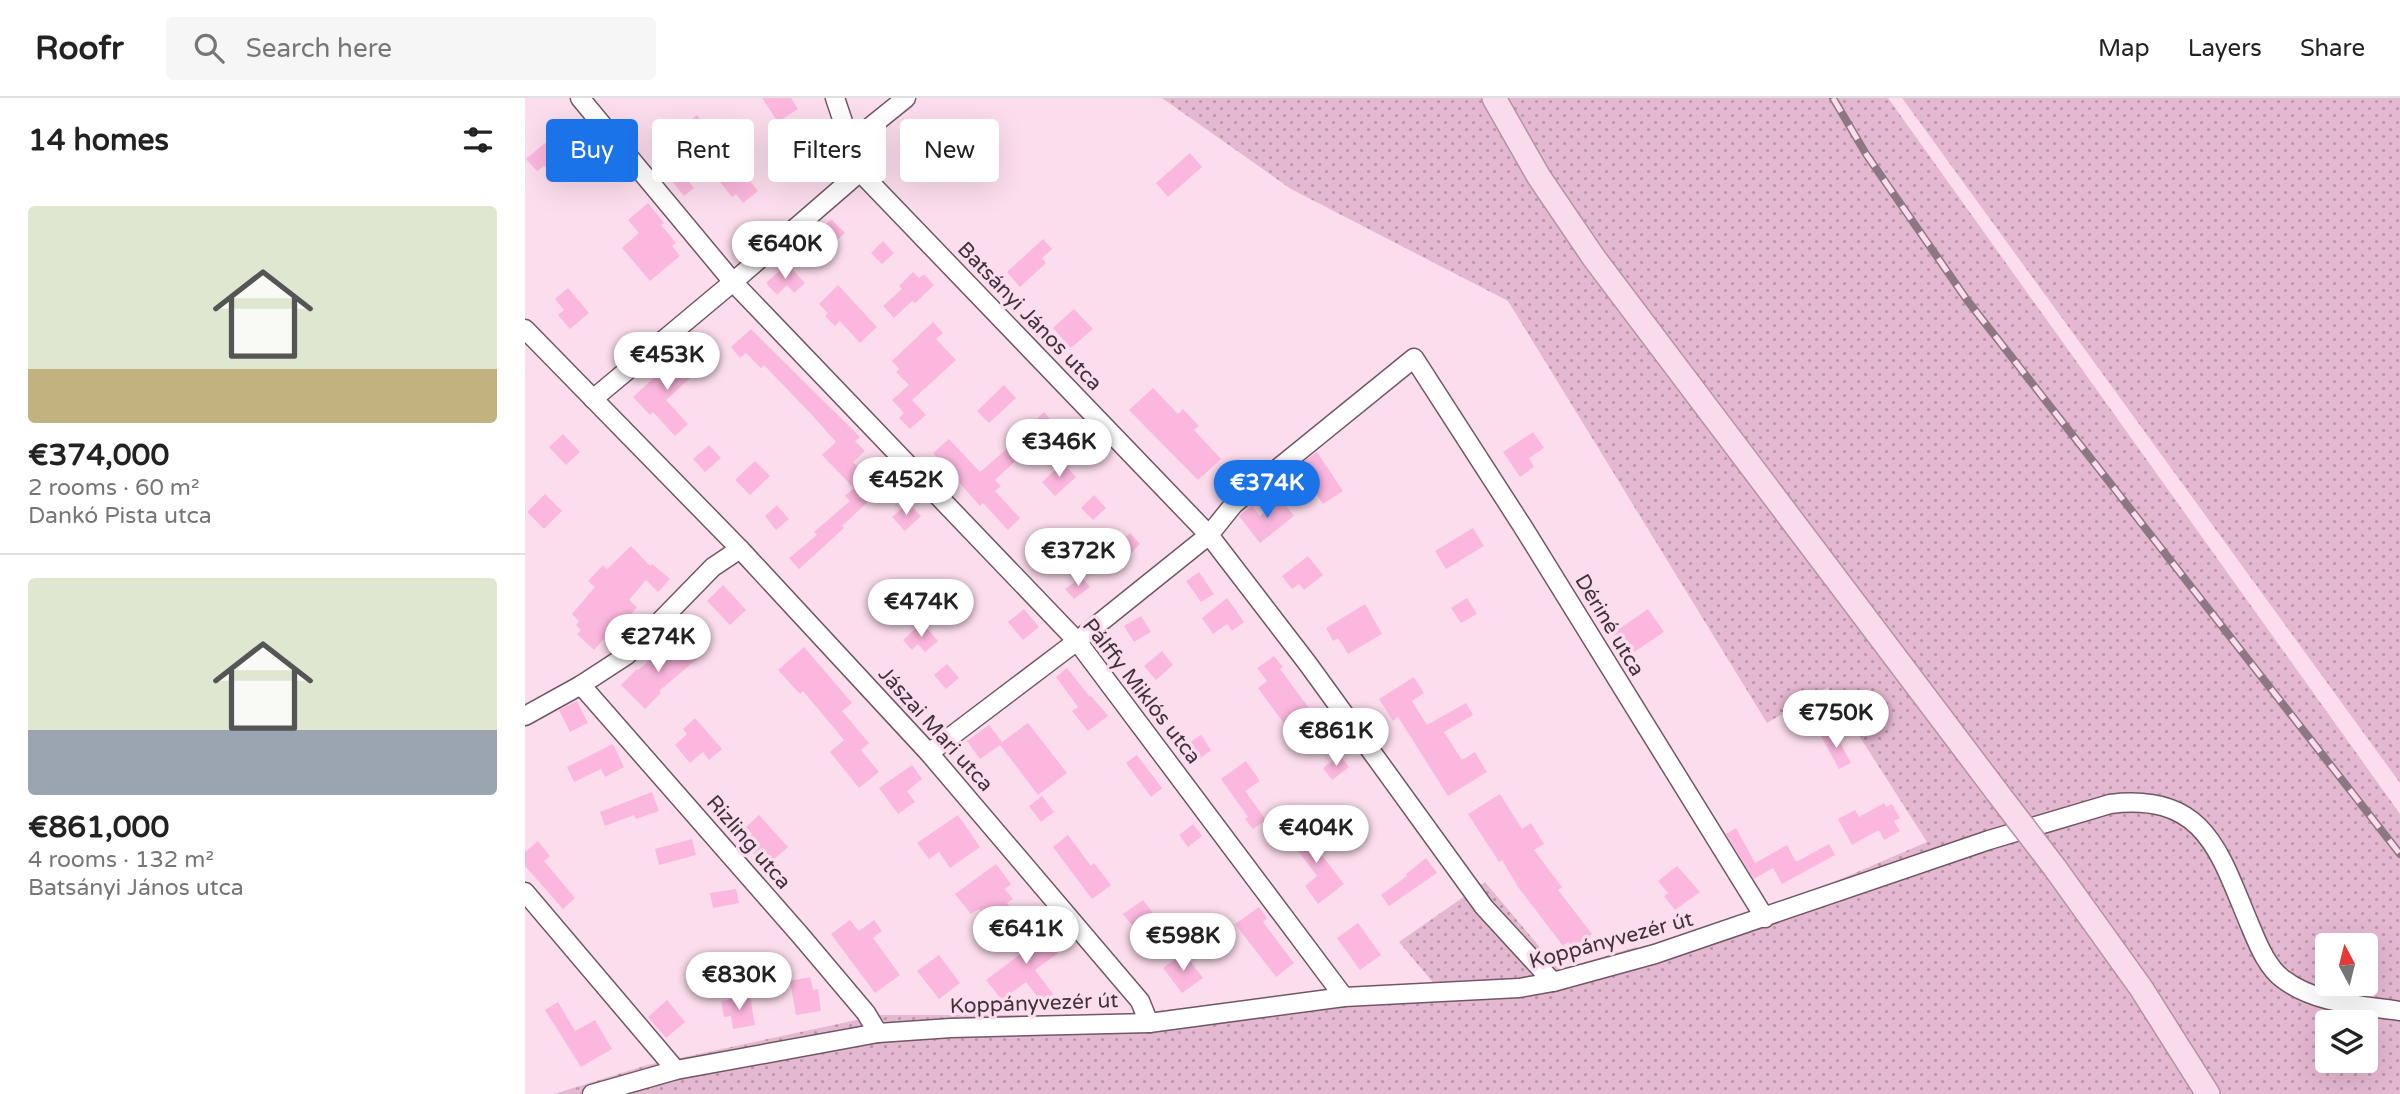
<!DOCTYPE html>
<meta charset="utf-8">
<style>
:root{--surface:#fff;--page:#f6f6f6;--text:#222;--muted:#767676;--line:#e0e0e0;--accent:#1a73e8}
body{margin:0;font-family:"Varela Round",sans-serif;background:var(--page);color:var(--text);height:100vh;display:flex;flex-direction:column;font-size:26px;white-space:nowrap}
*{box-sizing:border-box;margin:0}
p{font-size:23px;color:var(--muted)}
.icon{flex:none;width:38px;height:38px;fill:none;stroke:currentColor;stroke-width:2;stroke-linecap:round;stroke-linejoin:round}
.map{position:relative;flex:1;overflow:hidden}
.drawer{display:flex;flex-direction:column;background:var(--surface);width:525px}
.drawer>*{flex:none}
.guide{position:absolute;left:21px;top:21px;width:665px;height:63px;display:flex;gap:14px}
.needle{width:46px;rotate:353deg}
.buttons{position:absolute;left:1790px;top:835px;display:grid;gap:14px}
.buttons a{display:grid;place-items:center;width:63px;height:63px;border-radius:7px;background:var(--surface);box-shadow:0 7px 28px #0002;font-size:35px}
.price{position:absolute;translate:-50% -60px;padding:0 16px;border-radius:24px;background:#fff;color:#222;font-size:23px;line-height:46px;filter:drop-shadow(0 2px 4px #0008)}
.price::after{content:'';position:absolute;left:50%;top:42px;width:21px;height:16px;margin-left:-10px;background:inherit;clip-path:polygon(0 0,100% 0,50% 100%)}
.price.active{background:var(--accent);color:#fff}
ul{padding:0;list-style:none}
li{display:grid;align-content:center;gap:14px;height:371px;padding:0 28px}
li+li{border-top:2px solid var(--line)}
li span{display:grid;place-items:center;height:217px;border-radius:7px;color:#555}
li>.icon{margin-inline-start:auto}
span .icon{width:126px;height:126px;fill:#fffc;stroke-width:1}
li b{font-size:30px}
h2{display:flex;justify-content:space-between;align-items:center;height:84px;padding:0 28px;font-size:30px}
.tag{padding:0 24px;border-radius:7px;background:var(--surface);box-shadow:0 7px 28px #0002;font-size:24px;line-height:63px}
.tag.active{background:var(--accent);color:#fff}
header{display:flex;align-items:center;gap:42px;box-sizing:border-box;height:98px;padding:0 35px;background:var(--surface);border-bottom:2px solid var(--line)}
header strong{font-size:33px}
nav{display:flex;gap:38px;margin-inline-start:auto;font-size:24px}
.search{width:490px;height:63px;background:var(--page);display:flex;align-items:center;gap:18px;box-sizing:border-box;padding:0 24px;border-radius:7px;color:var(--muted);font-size:26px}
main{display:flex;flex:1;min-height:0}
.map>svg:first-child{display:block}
.grass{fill:url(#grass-dots);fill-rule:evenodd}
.building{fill:#fcb7de}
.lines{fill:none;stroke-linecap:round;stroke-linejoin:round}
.minor-casing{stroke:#715765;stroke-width:21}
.major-casing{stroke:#b591a4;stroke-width:26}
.minor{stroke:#fff;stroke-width:18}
.major{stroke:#f8dceb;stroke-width:23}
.rail-casing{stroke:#8c7883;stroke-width:8}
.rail{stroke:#fcdded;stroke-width:5;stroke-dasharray:16;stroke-linecap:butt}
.major-bridge-casing{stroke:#b591a4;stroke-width:26;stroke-linecap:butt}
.major-bridge{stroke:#f8dceb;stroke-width:23}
.labels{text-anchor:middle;stroke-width:7;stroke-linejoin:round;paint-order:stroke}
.street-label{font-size:21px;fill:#3f3339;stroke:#fcdded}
</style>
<header>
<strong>Roofr</strong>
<div class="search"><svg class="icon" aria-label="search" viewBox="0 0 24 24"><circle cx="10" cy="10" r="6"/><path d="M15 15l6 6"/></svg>Search here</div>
<nav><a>Map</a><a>Layers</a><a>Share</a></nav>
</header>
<main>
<section class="drawer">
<h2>14 homes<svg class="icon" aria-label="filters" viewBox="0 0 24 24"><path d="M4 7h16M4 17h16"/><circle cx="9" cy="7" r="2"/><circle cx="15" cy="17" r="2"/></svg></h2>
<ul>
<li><span style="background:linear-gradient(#dfe7d0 75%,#c2b280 0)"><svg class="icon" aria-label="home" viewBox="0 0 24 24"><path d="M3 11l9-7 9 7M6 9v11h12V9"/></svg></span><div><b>€374,000</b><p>2 rooms · 60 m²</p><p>Dankó Pista utca</p></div></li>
<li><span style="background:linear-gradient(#dfe7d0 70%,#9aa5b1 0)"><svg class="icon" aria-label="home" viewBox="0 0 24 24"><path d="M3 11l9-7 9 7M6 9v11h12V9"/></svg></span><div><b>€861,000</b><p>4 rooms · 132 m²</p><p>Batsányi János utca</p></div></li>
</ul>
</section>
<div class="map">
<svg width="1875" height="996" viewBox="0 0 1875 996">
<defs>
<pattern id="grass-dots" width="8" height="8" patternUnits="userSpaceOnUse" patternTransform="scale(1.75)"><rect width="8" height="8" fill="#e5b8d1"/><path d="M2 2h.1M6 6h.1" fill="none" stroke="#bb96ab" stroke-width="1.8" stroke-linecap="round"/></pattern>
</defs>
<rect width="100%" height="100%" fill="#fcdded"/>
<g class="grass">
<path d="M637 0H1363L1875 716V996H29L122 967 355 917H602L829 888H911L874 844 960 784 1034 872 1111 849 1117 855 1218 823 1402 744 1303 589 1242 625 983 203 766 91ZM1802 847H1841V886H1802ZM1802 924H1841V962H1802Z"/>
<polygon points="1377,0 1875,0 1875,685"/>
</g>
<g class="building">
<polygon points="237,0 266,0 273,11 253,24"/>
<polygon points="172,17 184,32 167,47 154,31"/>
<polygon points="411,39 435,65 421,77 411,65 397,78 384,64"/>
<polygon points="274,43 284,58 263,71 253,56"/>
<polygon points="20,45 42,71 31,81 19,68 12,73 1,61"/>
<polygon points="665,55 677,69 643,99 631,85"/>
<polygon points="213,69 233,93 218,105 211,96 207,99 195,84"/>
<polygon points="154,72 169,90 159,98 144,80"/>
<polygon points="123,105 139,125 136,127 151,145 147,148 155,158 125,183 97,150 114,135 103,122"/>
<polygon points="306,121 320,135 303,150 290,137"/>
<polygon points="518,141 527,151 517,160 521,165 495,189 482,174"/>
<polygon points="358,143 369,155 357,166 346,155"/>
<polygon points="262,166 280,185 269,195 262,187 252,197 241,185"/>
<polygon points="388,174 394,180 399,176 409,187 390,205 387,203 369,220 358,208 377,191 374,188"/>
<polygon points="313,187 352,229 335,245 315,223 310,228 300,218 303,215 294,206"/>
<polygon points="43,190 64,215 45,231 33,217 39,212 30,201"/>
<polygon points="549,211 568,231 546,250 528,230"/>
<polygon points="408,224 418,235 411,241 431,262 387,302 401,317 385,331 374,320 379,315 367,302 384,287 371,274 374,271 367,263"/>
<polygon points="226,231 335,339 330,343 340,353 328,364 352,390 345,397 347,400 317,428 319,430 274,471 264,460 292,437 289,434 325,403 320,398 329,390 297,357 311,344 287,317 239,267 236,270 221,255 215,260 206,249"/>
<polygon points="157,254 174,272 141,302 163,326 150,338 128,314 125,317 108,299"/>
<polygon points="479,287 491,300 464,325 452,313"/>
<polygon points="628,290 653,316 658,311 674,328 669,332 696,361 673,382 604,312"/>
<polygon points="519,314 532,329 498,360 496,358 470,382 476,388 470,393 495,420 483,432 458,405 455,408 408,355 424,341 455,374 498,337 496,336"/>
<polygon points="1008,334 1019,350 1004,360 1009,369 995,379 978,354"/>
<polygon points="38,336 55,354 41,367 24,349"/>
<polygon points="184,347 196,360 180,374 168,361"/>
<polygon points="792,354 818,393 798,406 773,368"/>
<polygon points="230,363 245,378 225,397 210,382"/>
<polygon points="538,365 551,379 530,398 517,384"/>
<polygon points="20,396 37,413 19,431 2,414"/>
<polygon points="569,397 581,410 568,422 556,410"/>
<polygon points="756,401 769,418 735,445 714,418 727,408 735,418"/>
<polygon points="383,405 396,418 380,433 367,419"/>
<polygon points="252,407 264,421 251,432 240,418"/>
<polygon points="948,430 959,448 921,471 910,453"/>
<polygon points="605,435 615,446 598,463 587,451"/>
<polygon points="530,438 543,453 519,475 506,461"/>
<polygon points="106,448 125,468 127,466 145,481 133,494 121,482 104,502 112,509 104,519 100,517 69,552 52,536 56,532 51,527 54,523 47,516 70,489 63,483 78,467 82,471"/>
<polygon points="783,458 798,477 779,492 774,486 767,491 757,478"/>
<polygon points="674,474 689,496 676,504 661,483"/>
<polygon points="557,479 565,489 549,501 540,491"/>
<polygon points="198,487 221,512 205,527 182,503"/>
<polygon points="429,490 438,499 423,513 414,503"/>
<polygon points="702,500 719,524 707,533 702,526 688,536 677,520"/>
<polygon points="942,500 952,516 936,525 926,510"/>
<polygon points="840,506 857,536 823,556 813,540 808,543 801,530"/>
<polygon points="499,511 514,529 498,542 483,524"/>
<polygon points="1123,511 1139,534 1103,558 1088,535"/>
<polygon points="616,518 626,534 609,544 599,528"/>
<polygon points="397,525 413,543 400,554 393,546 387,552 378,542"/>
<polygon points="145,546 153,556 161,548 172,561 134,593 136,595 120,611 96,587 112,571 113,572"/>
<polygon points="279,549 327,605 317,613 344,645 336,652 354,674 334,690 305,654 319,642 278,593 275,596 253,572"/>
<polygon points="637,553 648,567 631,582 619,568"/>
<polygon points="749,558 758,569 755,571 795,625 771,642 733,590 742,583 732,570"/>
<polygon points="422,566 434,580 421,591 409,577"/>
<polygon points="542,570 565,599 566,598 583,618 563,633 547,613 553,609 531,579"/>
<polygon points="889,579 899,595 887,603 902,627 941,605 948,617 919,634 937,662 950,654 962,674 923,698 873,619 868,623 854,601"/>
<polygon points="52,603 63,625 45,634 34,612"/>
<polygon points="170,620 197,651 184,662 178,654 165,665 150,647 162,636 158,631"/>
<polygon points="503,625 542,675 513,697 475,647 455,661 442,643 464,627 477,644"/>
<polygon points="1308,632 1326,665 1314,671 1296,638"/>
<polygon points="676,637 686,652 672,663 661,647"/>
<polygon points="88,646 99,669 80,679 76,671 49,684 42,669"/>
<polygon points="612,657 637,690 626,699 601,665"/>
<polygon points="815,657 824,669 807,682 798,670"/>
<polygon points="721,663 735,683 720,693 741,722 728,731 720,721 723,719 696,681"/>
<polygon points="387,667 397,681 382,693 390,704 373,716 354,690"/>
<polygon points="127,694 134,713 111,721 109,717 80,728 75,714"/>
<polygon points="975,696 997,731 1006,725 1019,746 1009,752 1037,789 1033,792 1067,836 1048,851 1043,844 1038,848 993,789 977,762 974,764 943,716"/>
<polygon points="517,698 529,714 516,724 504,708"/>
<polygon points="1359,705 1361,709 1367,706 1375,720 1369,723 1375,733 1359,742 1354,732 1327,747 1313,721 1330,712 1334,719"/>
<polygon points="234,717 263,749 240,769 218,743 227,736 221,729"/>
<polygon points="433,717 455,749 425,770 414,754 404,761 392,745"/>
<polygon points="668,726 677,738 663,749 654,737"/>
<polygon points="783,727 801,752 796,756 819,786 793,806 780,788 792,778 764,741"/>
<polygon points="1211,730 1230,765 1262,747 1271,764 1304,746 1310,757 1257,786 1248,770 1229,781 1201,736"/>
<polygon points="543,737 566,768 569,765 586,787 567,801 528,749"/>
<polygon points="167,741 171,757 134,767 130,751"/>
<polygon points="13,743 25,758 19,763 50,800 38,811 0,768 0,754"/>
<polygon points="901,760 912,775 864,808 856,797 882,778 881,776"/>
<polygon points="471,766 486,786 480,791 488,801 482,805 487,812 474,822 469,815 461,821 454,811 446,816 430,796"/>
<polygon points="1152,768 1175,794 1150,812 1139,798 1143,795 1133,783"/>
<polygon points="211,791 214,805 188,810 185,795"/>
<polygon points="618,802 631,819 612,833 598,816"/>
<polygon points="734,809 742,820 738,824 769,865 751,879 710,826"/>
<polygon points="688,820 701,838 686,849 673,832"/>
<polygon points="325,822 334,833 349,822 357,833 348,840 375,877 350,895 306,836"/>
<polygon points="509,823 533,855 510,872 528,896 517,905 501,884 477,902 461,882 502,851 491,837"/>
<polygon points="833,825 856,857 835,872 812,840"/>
<polygon points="659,855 678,880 657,895 638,870"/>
<polygon points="414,857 435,885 414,901 392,873"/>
<polygon points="285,879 288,892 293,891 296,913 271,917 265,883"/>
<polygon points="225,898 230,927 208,931 206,918 199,919 196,903"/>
<polygon points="142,902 160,924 141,940 123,919"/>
<polygon points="33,904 50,933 70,922 87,951 56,969 20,912"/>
</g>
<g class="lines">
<defs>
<g id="minor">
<polyline points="55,0 208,184 552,543 819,899"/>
<polyline points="310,0 335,74 684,437 783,566 959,809 1028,884"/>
<polyline points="324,46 381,0"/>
<polyline points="0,231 215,451 404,655 615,903 624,925"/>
<polyline points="68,301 208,184 335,74"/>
<polyline points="56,587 276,838 341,915 353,935"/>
<polyline points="0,618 56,587 102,557 188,469 215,451"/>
<polyline points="404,655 552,543 684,437 709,406 889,260 998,429 1240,820"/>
<polyline points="0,794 151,972"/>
<path d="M67 996 151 972 353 935 426 930 624 925 819 899 994 890 1028 884 1130 856 1464 742 1585 706C1683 694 1695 758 1727 832 1734 849 1743 870 1758 881 1791 906 1836 907 1875 913"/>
</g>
<g id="major">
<polyline points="969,0 1014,79 1069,160 1472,694"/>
<polyline points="1530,770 1616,890 1683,996"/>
</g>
</defs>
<use href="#minor" class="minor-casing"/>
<use href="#major" class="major-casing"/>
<use href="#minor" class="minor"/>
<use href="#major" class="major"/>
<defs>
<polyline id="rail" points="1308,0 1341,56 1442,202 1875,756"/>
</defs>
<use href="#rail" class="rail-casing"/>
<use href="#rail" class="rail"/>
<defs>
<polyline id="major-bridge" points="1472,694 1530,770"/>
</defs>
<use href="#major-bridge" class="major-bridge-casing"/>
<use href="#major-bridge" class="major-bridge"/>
</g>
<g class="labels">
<g class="street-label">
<text transform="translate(505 218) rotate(46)" y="7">Batsányi János utca</text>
<text transform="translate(1085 527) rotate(59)" y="7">Dériné utca</text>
<text transform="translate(617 593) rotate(52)" y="7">Pálffy Miklós utca</text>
<text transform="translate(411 631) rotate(48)" y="7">Jászai Mari utca</text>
<text transform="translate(224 744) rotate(49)" y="7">Rizling utca</text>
<text transform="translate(1086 842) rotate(-15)" y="7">Koppányvezér út</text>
<text transform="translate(509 905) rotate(-2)" y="7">Koppányvezér út</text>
</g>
</g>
</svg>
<div class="buttons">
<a><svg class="needle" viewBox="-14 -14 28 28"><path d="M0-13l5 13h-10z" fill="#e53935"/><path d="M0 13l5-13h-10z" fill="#767676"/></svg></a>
<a><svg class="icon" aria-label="layers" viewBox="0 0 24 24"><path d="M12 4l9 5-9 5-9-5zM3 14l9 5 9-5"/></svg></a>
</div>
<b class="price" style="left:260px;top:183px">€640K</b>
<b class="price" style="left:142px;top:294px">€453K</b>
<b class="price" style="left:534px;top:381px">€346K</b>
<b class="price" style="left:381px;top:419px">€452K</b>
<b class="price active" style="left:742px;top:422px">€374K</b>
<b class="price" style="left:553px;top:490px">€372K</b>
<b class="price" style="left:396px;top:541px">€474K</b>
<b class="price" style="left:133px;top:576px">€274K</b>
<b class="price" style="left:1311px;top:652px">€750K</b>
<b class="price" style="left:811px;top:670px">€861K</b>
<b class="price" style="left:791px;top:767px">€404K</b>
<b class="price" style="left:501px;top:868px">€641K</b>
<b class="price" style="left:658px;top:875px">€598K</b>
<b class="price" style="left:214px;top:914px">€830K</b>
<div class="guide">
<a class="tag active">Buy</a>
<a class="tag">Rent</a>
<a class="tag">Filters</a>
<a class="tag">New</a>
</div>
</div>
</main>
